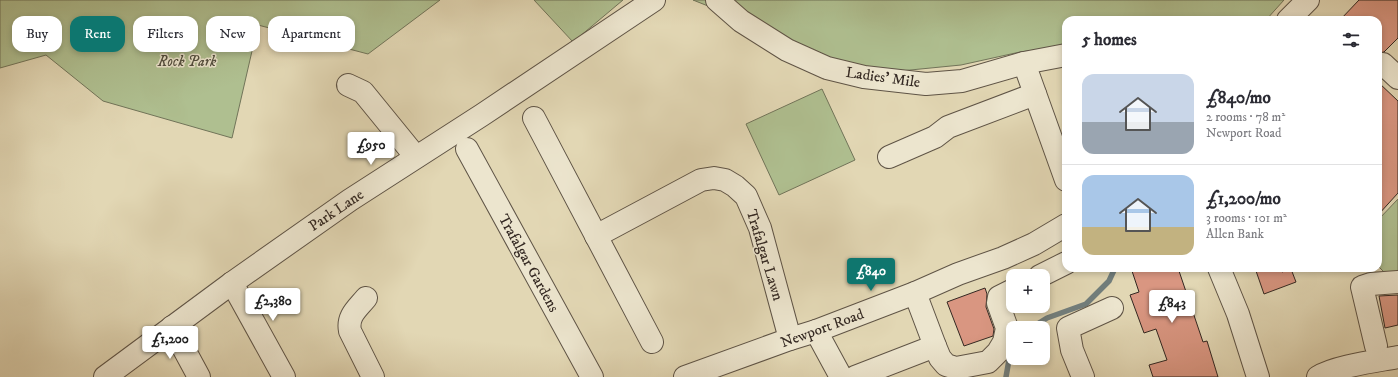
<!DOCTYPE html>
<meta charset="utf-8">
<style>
:root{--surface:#fff;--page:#f2f2f3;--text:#2b2b33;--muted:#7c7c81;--line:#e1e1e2;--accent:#0f766e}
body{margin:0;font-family:"IM FELL DW Pica",serif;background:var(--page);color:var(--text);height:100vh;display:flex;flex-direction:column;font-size:15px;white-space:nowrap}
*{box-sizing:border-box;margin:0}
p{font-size:13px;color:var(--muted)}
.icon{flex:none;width:22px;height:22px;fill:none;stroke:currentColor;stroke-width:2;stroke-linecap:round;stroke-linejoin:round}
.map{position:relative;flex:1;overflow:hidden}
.sheet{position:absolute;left:1062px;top:16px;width:320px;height:256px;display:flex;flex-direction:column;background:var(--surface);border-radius:12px;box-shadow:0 2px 6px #0003}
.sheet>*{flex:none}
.hud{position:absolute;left:12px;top:16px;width:380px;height:36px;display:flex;gap:8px}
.buttons{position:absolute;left:1006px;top:269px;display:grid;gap:8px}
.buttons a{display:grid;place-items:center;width:44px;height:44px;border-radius:8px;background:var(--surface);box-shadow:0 2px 6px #0003;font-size:20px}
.price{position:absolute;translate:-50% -34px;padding:0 9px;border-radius:4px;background:#fff;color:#222;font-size:13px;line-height:26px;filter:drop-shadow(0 1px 2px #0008)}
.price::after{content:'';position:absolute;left:50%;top:24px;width:12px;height:9px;margin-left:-6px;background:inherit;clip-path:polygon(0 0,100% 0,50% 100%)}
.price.selected{background:var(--accent);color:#fff}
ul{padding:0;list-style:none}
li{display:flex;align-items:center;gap:12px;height:100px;padding:0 20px}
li+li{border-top:1px solid var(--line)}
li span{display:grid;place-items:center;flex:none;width:112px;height:80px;border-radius:12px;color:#555}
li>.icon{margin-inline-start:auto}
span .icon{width:48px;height:48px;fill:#fffc;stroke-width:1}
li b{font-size:17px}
h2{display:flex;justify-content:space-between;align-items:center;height:48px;padding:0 20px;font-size:17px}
.pill{padding:0 14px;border-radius:12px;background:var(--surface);box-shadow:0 2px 6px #0003;font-size:14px;line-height:36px}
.pill.selected{background:var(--accent);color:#fff}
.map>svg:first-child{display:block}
.green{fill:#afbf90;stroke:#717459}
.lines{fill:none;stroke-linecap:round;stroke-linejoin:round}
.stream{stroke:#717e7d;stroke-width:5.5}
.building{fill:#d99681;stroke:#332822}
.minor-casing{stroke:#5f5446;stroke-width:24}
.minor{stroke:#ece5ce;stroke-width:22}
.labels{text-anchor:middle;stroke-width:3;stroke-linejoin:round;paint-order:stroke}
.park-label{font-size:15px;font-style:italic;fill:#524e3e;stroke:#ece5ce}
.street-label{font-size:15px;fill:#332822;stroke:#ece5ce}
</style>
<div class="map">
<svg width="1398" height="377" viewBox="0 0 1398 377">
<rect width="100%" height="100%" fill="#e2d7b4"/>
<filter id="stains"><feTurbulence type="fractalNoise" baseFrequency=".005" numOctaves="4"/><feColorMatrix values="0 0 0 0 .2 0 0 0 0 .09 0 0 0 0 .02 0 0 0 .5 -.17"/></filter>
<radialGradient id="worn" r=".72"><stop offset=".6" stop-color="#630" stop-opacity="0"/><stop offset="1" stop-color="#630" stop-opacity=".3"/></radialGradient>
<g class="green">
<polygon points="0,0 440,0 368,54 258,25 232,138 103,101 46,55 0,68"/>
<polygon points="534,0 623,0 573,42"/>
<polygon points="693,0 1284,0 1266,20 1066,20 1066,46 1020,52 961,65 880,73 802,49 743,20"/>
<polygon points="822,89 855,160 779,195 746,124"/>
<polygon points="1398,199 1398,274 1387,275 1378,266 1378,220"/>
</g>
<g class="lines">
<g class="stream">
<polyline points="1031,328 1047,318 1086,304 1109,281 1115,268"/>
<polyline points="1006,377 1010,354 1013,348"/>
</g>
</g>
<g class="building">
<polygon points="1359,0 1398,0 1398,38 1384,52 1378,53 1378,20 1340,20"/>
<polygon points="1378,82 1398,101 1398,193 1378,215"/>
<polygon points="1131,268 1178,268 1203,342 1207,341 1218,377 1153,377 1149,365 1167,360 1156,329 1144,333 1130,295 1139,292"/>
<polygon points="1255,268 1281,268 1282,272 1291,269 1296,282 1264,294"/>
<polygon points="985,288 987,294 986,307 994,329 993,336 964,346 947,302"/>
<polygon points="1398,295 1398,325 1385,328 1379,296"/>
</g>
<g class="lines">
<defs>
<g id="minor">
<polyline points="717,0 741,21 787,50 827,68 864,77 926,84 962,81 1024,63 1066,55"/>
<polyline points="1288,20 1308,0"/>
<polyline points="1024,63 1066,180"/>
<polyline points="1383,64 1398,78"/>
<polyline points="348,85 363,92 416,157"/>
<polyline points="534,118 652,342"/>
<polyline points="467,149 592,377"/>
<polyline points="889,157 935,137 948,127 1035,94"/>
<polyline points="596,236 701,180 714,178 725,180 735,186 746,196 760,228 790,339"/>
<polyline points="1219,268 1238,314 1258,377"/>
<polyline points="1040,276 1066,263"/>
<polyline points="232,283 284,377"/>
<path d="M366 298C357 309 347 316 350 331L373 377"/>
<polyline points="172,327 199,377"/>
<polyline points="816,331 841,377"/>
<polyline points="935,346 940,358 946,365 956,368 988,362 998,352 1004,342 1007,328 998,303 999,297 1013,290"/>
<polyline points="1376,346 1362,287 1371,284 1398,282"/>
<polyline points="105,377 232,283 350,200 482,115 654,0"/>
<polyline points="685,377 790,339 816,331 915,293 958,274 1003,258 1034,244 1066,225"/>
<polyline points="855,377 935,346 915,293"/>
<polyline points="1083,377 1072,350 1068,328 1112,308"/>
<path d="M1318 377C1335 366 1377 361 1398 357"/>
</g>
</defs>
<use href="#minor" class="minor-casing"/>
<use href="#minor" class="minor"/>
</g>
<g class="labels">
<g class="park-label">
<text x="187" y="66">Rock Park</text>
</g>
<g class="street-label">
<text transform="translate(883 77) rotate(8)" y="5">Ladies' Mile</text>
<text transform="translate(336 210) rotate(-34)" y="5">Park Lane</text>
<text transform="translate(765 255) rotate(73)" y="5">Trafalgar Lawn</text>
<text transform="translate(529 263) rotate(61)" y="5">Trafalgar Gardens</text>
<text transform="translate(822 328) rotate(-20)" y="5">Newport Road</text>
</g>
</g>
<rect width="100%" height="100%" filter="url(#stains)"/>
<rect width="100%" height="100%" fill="url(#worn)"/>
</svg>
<div class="buttons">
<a>+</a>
<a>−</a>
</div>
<b class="price" style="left:371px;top:166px">£950</b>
<b class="price selected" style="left:871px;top:292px">£840</b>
<b class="price" style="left:273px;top:322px">£2,380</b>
<b class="price" style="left:1172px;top:324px">£843</b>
<b class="price" style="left:170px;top:360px">£1,200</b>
<div class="hud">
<a class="pill">Buy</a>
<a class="pill selected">Rent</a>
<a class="pill">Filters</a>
<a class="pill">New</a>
<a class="pill">Apartment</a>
</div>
<section class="sheet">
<h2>5 homes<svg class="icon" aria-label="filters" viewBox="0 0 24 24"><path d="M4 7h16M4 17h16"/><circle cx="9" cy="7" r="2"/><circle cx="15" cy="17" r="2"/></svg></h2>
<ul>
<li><span style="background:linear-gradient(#c9d6e8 60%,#9aa5b1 0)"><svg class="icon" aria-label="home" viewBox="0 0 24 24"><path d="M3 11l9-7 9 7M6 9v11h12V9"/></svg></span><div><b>£840/mo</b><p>2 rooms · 78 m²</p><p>Newport Road</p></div></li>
<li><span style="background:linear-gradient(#a9c7e8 65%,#c2b280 0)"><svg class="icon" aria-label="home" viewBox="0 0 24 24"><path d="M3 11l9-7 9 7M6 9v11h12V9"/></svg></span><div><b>£1,200/mo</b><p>3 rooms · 101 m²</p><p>Allen Bank</p></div></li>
</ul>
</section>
</div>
